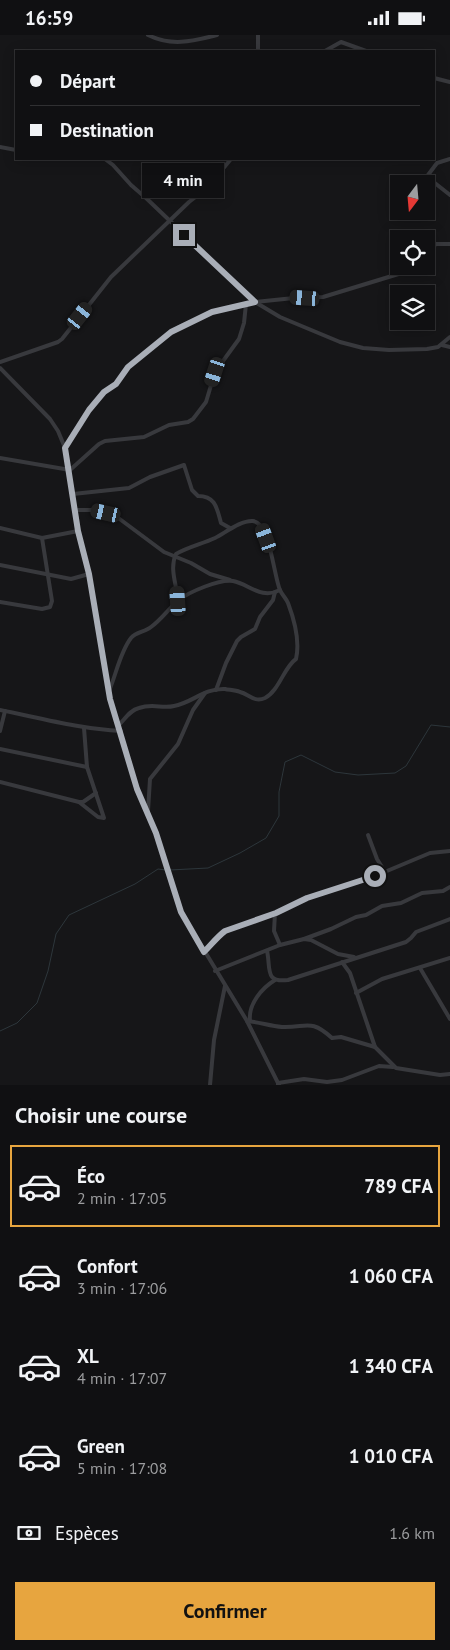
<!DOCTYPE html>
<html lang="fr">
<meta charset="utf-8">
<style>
body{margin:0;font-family:"PT Sans",sans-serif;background:#19191b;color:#f1f3f6;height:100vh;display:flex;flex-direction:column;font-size:19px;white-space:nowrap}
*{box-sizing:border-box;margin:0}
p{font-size:16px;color:#9c9d9f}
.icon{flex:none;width:28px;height:28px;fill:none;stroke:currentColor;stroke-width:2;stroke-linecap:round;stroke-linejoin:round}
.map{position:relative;height:1050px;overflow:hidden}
.details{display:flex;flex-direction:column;background:#101012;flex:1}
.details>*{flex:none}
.guide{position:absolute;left:15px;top:15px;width:420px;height:110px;border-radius:0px;box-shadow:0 2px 12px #0003,0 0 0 1px #303032;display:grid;align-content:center;height:110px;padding:0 15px;background:#101012}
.needle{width:32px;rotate:196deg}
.tools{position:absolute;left:390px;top:140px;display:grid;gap:10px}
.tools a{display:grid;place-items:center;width:45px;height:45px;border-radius:0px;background:#101012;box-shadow:0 2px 12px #0003,0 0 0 1px #303032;font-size:25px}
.end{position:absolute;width:22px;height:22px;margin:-11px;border:6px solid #a9aeb7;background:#111;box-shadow:0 0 0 2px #111}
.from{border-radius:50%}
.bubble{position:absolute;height:35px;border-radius:0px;background:#101012;box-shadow:0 2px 12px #0003,0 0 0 1px #303032;font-size:16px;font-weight:600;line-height:35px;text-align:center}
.car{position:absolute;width:15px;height:30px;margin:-15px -8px;border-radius:6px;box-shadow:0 0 4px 1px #0007;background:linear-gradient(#222 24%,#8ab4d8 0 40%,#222 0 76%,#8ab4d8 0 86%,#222 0)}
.guide b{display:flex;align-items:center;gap:18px;height:48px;font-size:19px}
.guide b+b{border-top:1px solid #303032}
.guide i{width:12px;height:12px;background:#f1f3f6}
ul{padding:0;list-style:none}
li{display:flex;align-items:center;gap:15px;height:82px;margin:0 10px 8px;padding:0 5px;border:2px solid transparent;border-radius:0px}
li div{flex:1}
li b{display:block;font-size:19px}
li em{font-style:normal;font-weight:600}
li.selected{border-color:#e7a53f}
li>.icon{width:45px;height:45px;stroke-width:1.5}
h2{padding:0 15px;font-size:22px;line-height:60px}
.pay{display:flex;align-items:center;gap:12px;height:55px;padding:0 15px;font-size:19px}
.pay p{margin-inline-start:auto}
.cta{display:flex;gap:10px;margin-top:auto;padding:10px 15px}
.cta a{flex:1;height:58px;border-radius:0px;background:#e7a53f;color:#111;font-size:20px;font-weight:600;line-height:58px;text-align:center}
.status{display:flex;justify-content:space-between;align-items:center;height:35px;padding:0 25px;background:#101012;direction:ltr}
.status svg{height:14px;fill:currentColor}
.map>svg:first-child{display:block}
</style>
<div class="status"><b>16:59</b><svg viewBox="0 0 49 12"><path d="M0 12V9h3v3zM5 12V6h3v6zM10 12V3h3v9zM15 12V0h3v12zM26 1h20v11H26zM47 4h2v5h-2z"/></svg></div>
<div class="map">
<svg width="450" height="1050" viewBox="0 0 450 1050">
<rect width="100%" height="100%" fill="#161618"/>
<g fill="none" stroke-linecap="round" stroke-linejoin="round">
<g stroke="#2d363b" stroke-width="1">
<polyline points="170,835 208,833 240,818 266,803 279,781 279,757 285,727 301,720 335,737 358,740 395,738 406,731 431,690 450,692"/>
<polyline points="0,996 17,988 37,968 48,936 56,899 69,880 135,849 158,834 166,835"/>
</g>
<g stroke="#38393d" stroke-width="4">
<path d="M148,0c24,12 45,6 69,0"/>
<polyline points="258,0 258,16"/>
<polyline points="325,16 341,7 366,16"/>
<polyline points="434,43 450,47"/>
<polyline points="0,112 16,115"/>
<polyline points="105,124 113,130 131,150 146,163 255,267 280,282 340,307 363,313 389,315 427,314 438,312 450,302"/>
<polyline points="450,124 437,128 428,140 431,145 450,160"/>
<polyline points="426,218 436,209 450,209"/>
<polyline points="442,310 450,312"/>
<polyline points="0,327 58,307 62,304 111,242 189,167 207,153 231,124"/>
<polyline points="0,333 50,384 58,396 65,413 78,496 89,539 110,664 137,754 156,799 181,877 247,986 279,1050"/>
<polyline points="65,413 89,375 104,357 116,349 128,332 179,292 212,277 255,267 294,263 323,262 405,237 414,231"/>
<polyline points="0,423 70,435 99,409 105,406 144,402 169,390 188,387 193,384 206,367 215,337 239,304 244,288 246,269"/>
<path d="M73,459l56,-6 21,-11 34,-12 8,25 6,6c18,0 19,13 23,27l9,5"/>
<polyline points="74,475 96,475 117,482 164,517 191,528 210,539 230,545"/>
<polyline points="0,493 42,503 78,496"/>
<polyline points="0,530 71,544 89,539"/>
<polyline points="0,567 42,574 50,572 52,566 42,503"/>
<polyline points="216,655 226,628 237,606 241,602 255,594 260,582 273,565 275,557"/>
<path d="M109,656c7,-16 11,-39 22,-53 5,-6 14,-6 20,-11 11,-8 18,-19 28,-27 10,-8 40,-21 54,-19 16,3 28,19 47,9"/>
<path d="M0,675c40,8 80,19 121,21"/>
<path d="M119,690c6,-6 11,-15 20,-17 14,-5 23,1 35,-2 18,-3 30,-18 51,-17 4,1 10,1 15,3 9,2 14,11 25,6 14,-7 19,-31 31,-39 4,-17 -2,-40 -8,-56 -2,-5 -6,-8 -8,-13 -6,-13 -10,-67 -27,-69 -12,-1 -28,12 -38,17 -13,6 -27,9 -39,16 -7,15 1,31 2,47"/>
<polyline points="0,696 5,676"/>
<polyline points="0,714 87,732"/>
<polyline points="0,747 79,767 83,767 96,758"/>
<polyline points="79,767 98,782 104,783 87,732 84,693"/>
<polyline points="148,776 150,744 178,709 193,675 205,658"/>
<polyline points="368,800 377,824 385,837"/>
<polyline points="304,904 331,894 356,882 366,880 382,871 401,868 422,858 443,856 450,852"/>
<polyline points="280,910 304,904 311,905 338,919 354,922"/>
<path d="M267,916c4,17 -3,32 21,29l118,-38 5,-4 5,-6 34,-13"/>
<polyline points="204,917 225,896 275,878 307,863 375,841 430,818 450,816"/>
<polyline points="342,927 350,938 375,1012"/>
<polyline points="420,933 450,984"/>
<polyline points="215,936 280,910 274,896 275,878"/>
<polyline points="356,958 382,944 450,923"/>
<path d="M247,986c12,1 23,5 35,6 25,1 28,-9 50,11l9,-1 34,10 21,21 44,7 10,-1"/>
<path d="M250,986c-2,-17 12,-33 25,-41"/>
<polyline points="210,1050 214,1005 225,951"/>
<polyline points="278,1050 278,1048 304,1044 327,1047 342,1045 379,1031 393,1032"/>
</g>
</g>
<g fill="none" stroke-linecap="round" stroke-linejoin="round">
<path stroke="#a9aeb7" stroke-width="6" d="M184,200l71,67 -43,10 -41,20 -43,35 -12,17 -12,8 -15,18 -24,38 13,83 11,43 21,125 27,90 19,44 25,79 23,40c7,-7 13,-15 21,-21l51,-18 31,-15 68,-22"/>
</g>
</svg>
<div class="tools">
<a><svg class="needle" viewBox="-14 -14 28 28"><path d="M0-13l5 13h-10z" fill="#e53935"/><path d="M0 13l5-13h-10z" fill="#9c9d9f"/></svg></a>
<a><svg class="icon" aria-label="locate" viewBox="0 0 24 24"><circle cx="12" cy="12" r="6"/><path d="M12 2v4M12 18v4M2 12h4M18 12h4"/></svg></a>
<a><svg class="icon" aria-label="layers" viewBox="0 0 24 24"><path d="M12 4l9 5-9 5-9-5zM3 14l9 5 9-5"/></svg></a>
</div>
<i class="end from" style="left:375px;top:841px"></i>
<i class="end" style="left:184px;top:200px"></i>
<div class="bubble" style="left:142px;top:128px;width:82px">4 min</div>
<i class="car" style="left:305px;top:263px;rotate:274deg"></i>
<i class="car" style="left:80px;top:281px;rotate:38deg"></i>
<i class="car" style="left:215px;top:337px;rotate:198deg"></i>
<i class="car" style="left:106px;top:478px;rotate:283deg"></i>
<i class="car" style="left:266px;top:503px;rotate:340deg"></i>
<i class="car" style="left:178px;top:566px;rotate:356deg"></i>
<div class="guide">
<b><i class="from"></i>Départ</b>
<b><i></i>Destination</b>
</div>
</div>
<section class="details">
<h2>Choisir une course</h2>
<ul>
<li class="selected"><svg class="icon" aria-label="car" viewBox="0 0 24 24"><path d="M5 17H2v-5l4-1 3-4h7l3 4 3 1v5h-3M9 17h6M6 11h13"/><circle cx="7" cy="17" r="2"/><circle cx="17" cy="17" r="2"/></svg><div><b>Éco</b><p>2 min · 17:05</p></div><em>789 CFA</em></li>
<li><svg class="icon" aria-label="car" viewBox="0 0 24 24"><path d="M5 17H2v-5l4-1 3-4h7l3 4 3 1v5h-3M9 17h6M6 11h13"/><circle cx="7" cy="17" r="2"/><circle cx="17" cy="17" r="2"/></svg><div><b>Confort</b><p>3 min · 17:06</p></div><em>1 060 CFA</em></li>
<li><svg class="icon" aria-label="car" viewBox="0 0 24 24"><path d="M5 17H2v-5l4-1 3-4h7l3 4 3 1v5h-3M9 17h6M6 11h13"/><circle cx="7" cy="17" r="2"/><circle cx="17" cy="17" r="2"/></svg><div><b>XL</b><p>4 min · 17:07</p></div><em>1 340 CFA</em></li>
<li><svg class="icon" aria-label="car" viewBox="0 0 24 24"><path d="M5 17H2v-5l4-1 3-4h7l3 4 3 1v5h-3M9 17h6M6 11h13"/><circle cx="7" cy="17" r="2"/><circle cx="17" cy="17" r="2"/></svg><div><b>Green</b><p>5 min · 17:08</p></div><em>1 010 CFA</em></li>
</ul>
<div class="pay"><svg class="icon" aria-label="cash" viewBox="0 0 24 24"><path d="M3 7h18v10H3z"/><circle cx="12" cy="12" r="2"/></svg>Espèces<p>1.6 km</p></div>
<div class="cta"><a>Confirmer</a></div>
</section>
